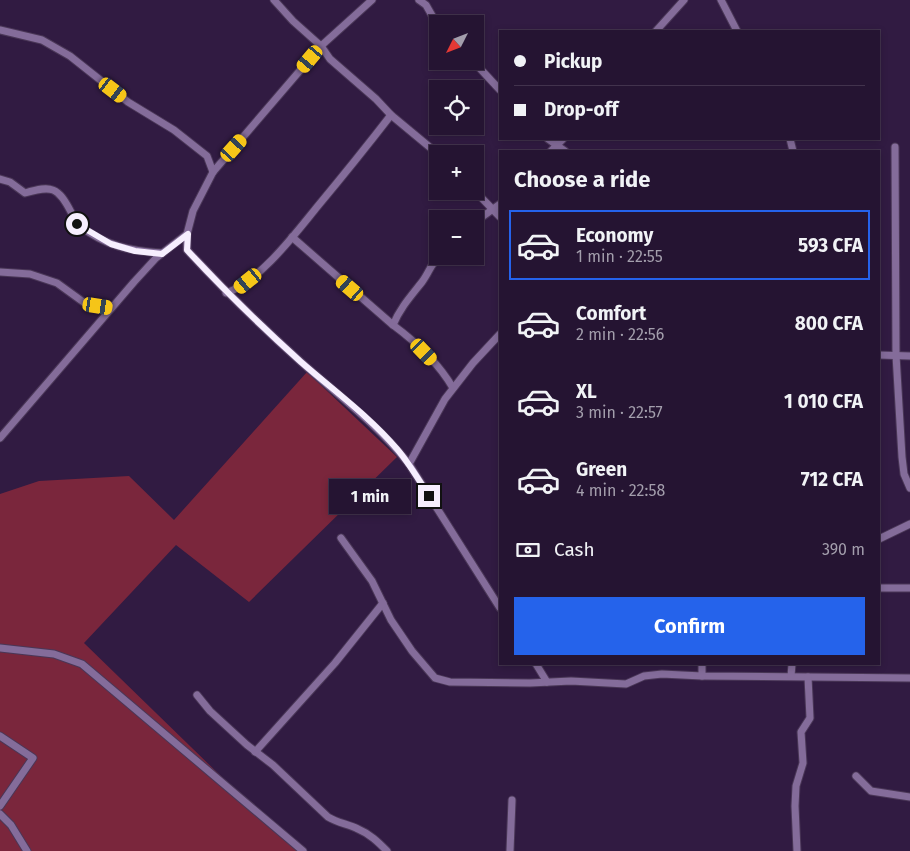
<!DOCTYPE html>
<meta charset="utf-8">
<style>
body{margin:0;font-family:"Fira Sans",sans-serif;background:#2d1d3a;color:#f1f3f6;height:100vh;display:flex;flex-direction:column;font-size:19px;white-space:nowrap}
*{box-sizing:border-box;margin:0}
p{font-size:16px;color:#a39eac}
.icon{flex:none;width:28px;height:28px;fill:none;stroke:currentColor;stroke-width:2;stroke-linecap:round;stroke-linejoin:round}
.map{position:relative;flex:1;overflow:hidden}
.sheet{position:absolute;left:499px;top:150px;width:381px;height:515px;display:flex;flex-direction:column;background:#251432;border-radius:0px;box-shadow:0 2px 8px #0003,0 0 0 1px #42334d}
.sheet>*{flex:none}
.guide{position:absolute;left:499px;top:30px;width:381px;height:110px;border-radius:0px;box-shadow:0 2px 8px #0003,0 0 0 1px #42334d;display:grid;align-content:center;height:110px;padding:0 15px;background:#251432}
.needle{width:32px;rotate:228deg}
.fabs{position:absolute;left:429px;top:15px;display:grid;gap:10px}
.fabs a{display:grid;place-items:center;width:55px;height:55px;border-radius:0px;background:#251432;box-shadow:0 2px 8px #0003,0 0 0 1px #42334d;font-size:25px}
.end{position:absolute;width:22px;height:22px;margin:-11px;border:6px solid #f6eefe;background:#111;box-shadow:0 0 0 2px #111}
.from{border-radius:50%}
.bubble{position:absolute;height:35px;border-radius:0px;background:#251432;box-shadow:0 2px 8px #0003,0 0 0 1px #42334d;font-size:16px;font-weight:700;line-height:35px;text-align:center}
.car{position:absolute;width:15px;height:30px;margin:-15px -8px;border-radius:6px;box-shadow:0 0 4px 1px #0007;background:linear-gradient(#f5c518 24%,#345 0 40%,#f5c518 0 76%,#345 0 86%,#f5c518 0)}
.guide b{display:flex;align-items:center;gap:18px;height:48px;font-size:19px}
.guide b+b{border-top:1px solid #42334d}
.guide i{width:12px;height:12px;background:#f1f3f6}
ul{padding:0;list-style:none}
li{display:flex;align-items:center;gap:15px;height:70px;margin:0 10px 8px;padding:0 5px;border:2px solid transparent;border-radius:0px}
li div{flex:1}
li b{display:block;font-size:19px}
li em{font-style:normal;font-weight:700}
li.active{border-color:#2563eb}
li>.icon{width:45px;height:45px;stroke-width:1.5}
h2{padding:0 15px;font-size:22px;line-height:60px}
.pay{display:flex;align-items:center;gap:12px;height:55px;padding:0 15px;font-size:19px}
.pay p{margin-inline-start:auto}
.cta{display:flex;gap:10px;margin-top:auto;padding:10px 15px}
.cta a{flex:1;height:58px;border-radius:0px;background:#2563eb;color:#fff;font-size:20px;font-weight:700;line-height:58px;text-align:center}
.map>svg:first-child{display:block}
</style>
<div class="map">
<svg width="910" height="851" viewBox="0 0 910 851">
<rect width="100%" height="100%" fill="#311b42"/>
<polygon fill="#7a263c" points="307,372 397,457 249,602 176,545 84,643 298,851 0,851 0,494 39,481 129,476 174,520"/>
<g fill="none" stroke-linecap="round" stroke-linejoin="round">
<g stroke="#4a3757" stroke-width="9">
<g id="street">
<polyline points="274,0 293,21 321,46 330,59 376,99 391,115 438,154"/>
<path d="M372,0l-51,46 -108,126 -20,39 -6,23v16c36,39 74,76 114,112 37,33 77,63 108,102l91,144"/>
<polyline points="419,0 426,5 438,26"/>
<polyline points="721,0 737,31"/>
<polyline points="0,30 42,40 70,56 128,102 174,130 207,156 213,172"/>
<polyline points="656,31 684,0"/>
<polyline points="473,61 500,90"/>
<polyline points="548,139 565,151"/>
<polyline points="790,139 793,151"/>
<polyline points="895,147 896,355 902,457 904,474 910,488"/>
<polyline points="551,151 563,139"/>
<path d="M0,179l10,3 15,11c27,-8 33,-6 46,19 2,5 4,10 8,13 26,21 51,26 83,28"/>
<polyline points="475,191 500,217"/>
<polyline points="475,222 500,204"/>
<polyline points="292,237 393,325"/>
<path d="M440,256c-9,7 -11,17 -18,26 -11,14 -22,26 -29,43 23,17 46,39 60,63"/>
<polyline points="0,272 30,274 57,283 86,304 111,308"/>
<path d="M226,293c33,-11 69,-59 91,-86 25,-30 50,-61 74,-92"/>
<polyline points="879,355 910,356"/>
<polyline points="0,438 134,282 156,258 187,234"/>
<polyline points="409,464 445,399 473,363 500,334"/>
<polyline points="341,538 372,581 391,620 412,651 435,678 450,682 530,683 571,681 626,684 644,676 662,674 702,676 910,678"/>
<polyline points="879,539 910,524"/>
<polyline points="879,588 910,588"/>
<polyline points="0,648 54,654 82,664 303,851"/>
<polyline points="536,664 547,682"/>
<polyline points="702,664 702,676"/>
<polyline points="791,676 792,664"/>
<path d="M197,695l13,16 37,34 26,20 55,52c10,6 20,7 30,12 12,5 20,13 29,22"/>
<polyline points="0,736 33,758 0,806"/>
<polyline points="255,752 335,663 383,603"/>
<polyline points="856,776 871,791 910,797"/>
<polyline points="0,814 11,825 27,851"/>
<polyline points="510,851 512,800"/>
<polyline points="797,851 795,806 796,786 803,763 801,732 810,718 808,677"/>
</g>
</g>
<use href="#street" stroke="#846c9a" stroke-width="7"/>
</g>
<g fill="none" stroke-linecap="round" stroke-linejoin="round">
<path stroke="#f6eefe" stroke-width="6" d="M77,224l34,20 24,7 27,3 26,-20 -1,16c36,39 74,76 114,112 32,28 68,54 96,87 12,14 22,31 32,47"/>
</g>
</svg>
<div class="fabs">
<a><svg class="needle" viewBox="-14 -14 28 28"><path d="M0-13l5 13h-10z" fill="#e53935"/><path d="M0 13l5-13h-10z" fill="#a39eac"/></svg></a>
<a><svg class="icon" aria-label="locate" viewBox="0 0 24 24"><circle cx="12" cy="12" r="6"/><path d="M12 2v4M12 18v4M2 12h4M18 12h4"/></svg></a>
<a>+</a>
<a>−</a>
</div>
<i class="end from" style="left:77px;top:224px"></i>
<i class="end" style="left:429px;top:496px"></i>
<div class="bubble" style="left:329px;top:479px;width:82px">1 min</div>
<i class="car" style="left:310px;top:59px;rotate:220deg"></i>
<i class="car" style="left:113px;top:90px;rotate:127deg"></i>
<i class="car" style="left:234px;top:148px;rotate:42deg"></i>
<i class="car" style="left:248px;top:281px;rotate:231deg"></i>
<i class="car" style="left:350px;top:288px;rotate:311deg"></i>
<i class="car" style="left:98px;top:306px;rotate:99deg"></i>
<i class="car" style="left:424px;top:352px;rotate:136deg"></i>
<div class="guide">
<b><i class="from"></i>Pickup</b>
<b><i></i>Drop-off</b>
</div>
<section class="sheet">
<h2>Choose a ride</h2>
<ul>
<li class="active"><svg class="icon" aria-label="car" viewBox="0 0 24 24"><path d="M5 17H2v-5l4-1 3-4h7l3 4 3 1v5h-3M9 17h6M6 11h13"/><circle cx="7" cy="17" r="2"/><circle cx="17" cy="17" r="2"/></svg><div><b>Economy</b><p>1 min · 22:55</p></div><em>593 CFA</em></li>
<li><svg class="icon" aria-label="car" viewBox="0 0 24 24"><path d="M5 17H2v-5l4-1 3-4h7l3 4 3 1v5h-3M9 17h6M6 11h13"/><circle cx="7" cy="17" r="2"/><circle cx="17" cy="17" r="2"/></svg><div><b>Comfort</b><p>2 min · 22:56</p></div><em>800 CFA</em></li>
<li><svg class="icon" aria-label="car" viewBox="0 0 24 24"><path d="M5 17H2v-5l4-1 3-4h7l3 4 3 1v5h-3M9 17h6M6 11h13"/><circle cx="7" cy="17" r="2"/><circle cx="17" cy="17" r="2"/></svg><div><b>XL</b><p>3 min · 22:57</p></div><em>1 010 CFA</em></li>
<li><svg class="icon" aria-label="car" viewBox="0 0 24 24"><path d="M5 17H2v-5l4-1 3-4h7l3 4 3 1v5h-3M9 17h6M6 11h13"/><circle cx="7" cy="17" r="2"/><circle cx="17" cy="17" r="2"/></svg><div><b>Green</b><p>4 min · 22:58</p></div><em>712 CFA</em></li>
</ul>
<div class="pay"><svg class="icon" aria-label="cash" viewBox="0 0 24 24"><path d="M3 7h18v10H3z"/><circle cx="12" cy="12" r="2"/></svg>Cash<p>390 m</p></div>
<div class="cta"><a>Confirm</a></div>
</section>
</div>
